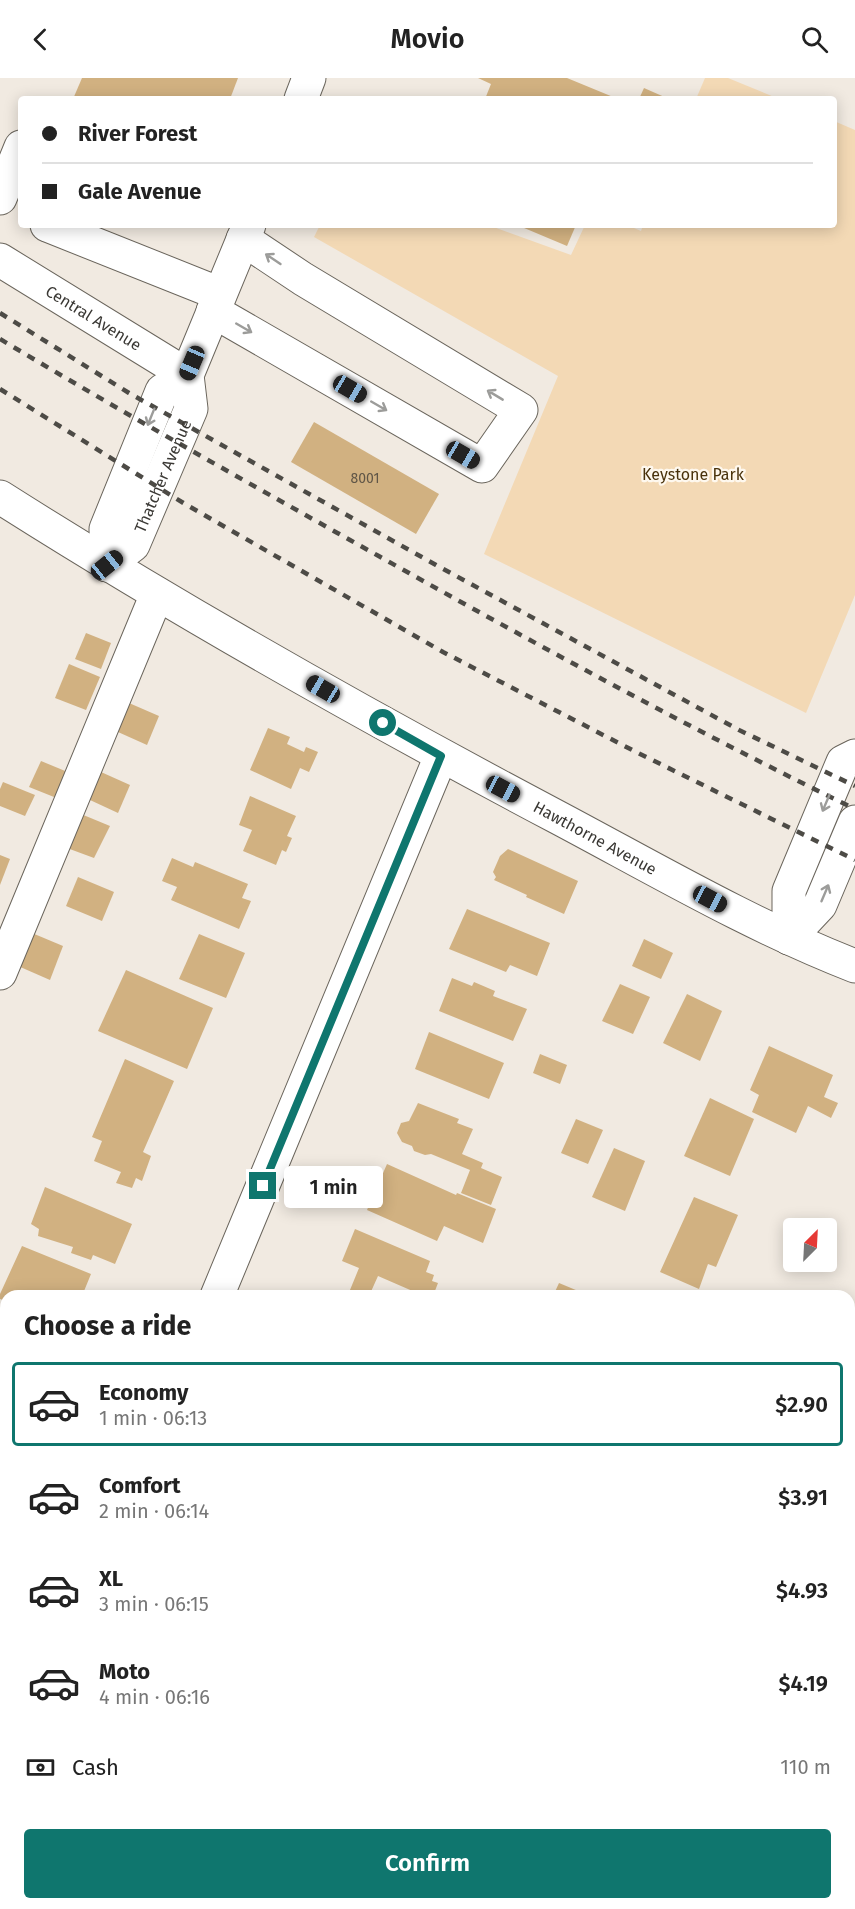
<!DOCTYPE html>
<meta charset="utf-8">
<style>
body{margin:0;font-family:"Fira Sans",sans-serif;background:#f2f2f2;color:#222;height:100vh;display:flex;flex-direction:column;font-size:22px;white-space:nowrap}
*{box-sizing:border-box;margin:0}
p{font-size:20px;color:#767676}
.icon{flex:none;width:33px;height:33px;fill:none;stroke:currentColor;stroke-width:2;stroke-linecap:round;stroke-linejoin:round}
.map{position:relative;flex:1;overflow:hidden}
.sheet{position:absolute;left:0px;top:1212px;width:855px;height:620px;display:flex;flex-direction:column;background:#fff;border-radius:18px 18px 0 0;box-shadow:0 3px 15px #0003}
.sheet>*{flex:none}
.top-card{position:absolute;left:18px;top:18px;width:819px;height:132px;border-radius:6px;box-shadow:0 3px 15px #0003;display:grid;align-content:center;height:132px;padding:0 24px;background:#fff}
.needle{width:39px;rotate:24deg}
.tools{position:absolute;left:783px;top:1140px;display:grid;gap:12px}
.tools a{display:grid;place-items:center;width:54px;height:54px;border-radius:6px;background:#fff;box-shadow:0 3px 15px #0003;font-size:30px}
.end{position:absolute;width:27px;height:27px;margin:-14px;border:8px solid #0f766e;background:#fff;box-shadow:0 0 0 3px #fff}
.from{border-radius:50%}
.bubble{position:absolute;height:42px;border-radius:6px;background:#fff;box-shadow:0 3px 15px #0003;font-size:20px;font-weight:600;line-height:42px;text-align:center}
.car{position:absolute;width:18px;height:36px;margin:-18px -9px;border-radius:8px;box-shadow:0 0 4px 2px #0007;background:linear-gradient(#222 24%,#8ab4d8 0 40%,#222 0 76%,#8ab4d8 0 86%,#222 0)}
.top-card b{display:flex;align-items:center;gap:21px;height:57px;font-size:22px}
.top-card b+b{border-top:2px solid #e0e0e0}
.top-card i{width:15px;height:15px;background:#222}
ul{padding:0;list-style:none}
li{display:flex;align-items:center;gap:18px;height:84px;margin:0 12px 9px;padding:0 12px;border:3px solid transparent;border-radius:6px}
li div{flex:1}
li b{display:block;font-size:22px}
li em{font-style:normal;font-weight:600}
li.selected{border-color:#0f766e}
li>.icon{width:54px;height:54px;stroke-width:1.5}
h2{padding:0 24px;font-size:27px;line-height:72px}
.pay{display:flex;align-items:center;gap:15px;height:66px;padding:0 24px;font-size:22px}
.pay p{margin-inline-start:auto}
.cta{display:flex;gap:12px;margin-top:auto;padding:12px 24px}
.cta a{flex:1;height:69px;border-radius:6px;background:#0f766e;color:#fff;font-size:24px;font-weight:600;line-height:69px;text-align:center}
header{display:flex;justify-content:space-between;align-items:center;height:78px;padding:0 24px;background:#fff;font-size:27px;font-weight:600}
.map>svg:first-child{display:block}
</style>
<header><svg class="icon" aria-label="back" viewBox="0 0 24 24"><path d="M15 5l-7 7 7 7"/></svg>Movio<svg class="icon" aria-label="search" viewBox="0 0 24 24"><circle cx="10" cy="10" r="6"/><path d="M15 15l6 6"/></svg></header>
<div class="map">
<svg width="855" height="1831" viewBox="0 0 855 1831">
<rect width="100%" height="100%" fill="#f1eae1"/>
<g fill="#f3d9b5">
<polygon points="705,0 728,0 779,21 696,21"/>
<polygon points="834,43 855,52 855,517 806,635 484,476 558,298 314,159 320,147 488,147 571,177 585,147 627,147 641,153 643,147 834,147"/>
</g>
<g fill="#d1b181">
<polygon points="82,0 238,0 230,21 73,21"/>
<polygon points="478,0 567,0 618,21 485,21 491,6"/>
<polygon points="644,10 669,21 639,21"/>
<polygon points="517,147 576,147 567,168"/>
<polygon points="314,344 439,416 416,456 291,384"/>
<polygon points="86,555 111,565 101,591 75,581"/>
<polygon points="69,586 100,599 86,632 55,620"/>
<polygon points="129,625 159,638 147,667 118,654"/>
<polygon points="268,650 290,659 287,666 304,674 306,669 318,674 309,694 300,690 291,711 250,692"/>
<polygon points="41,683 70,695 59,721 29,709"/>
<polygon points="101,694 130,707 118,735 90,722"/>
<polygon points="3,704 35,717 25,738 0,728 0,711"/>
<polygon points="250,718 296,738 287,758 292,760 286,774 282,772 276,787 243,773 252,752 239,747"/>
<polygon points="81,736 110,748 94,780 67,770"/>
<polygon points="508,771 578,803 564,836 526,819 527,817 494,802 496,799 493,794 500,778"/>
<polygon points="0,777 10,781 0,807"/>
<polygon points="172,780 193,789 195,784 248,806 242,820 251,823 239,851 171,822 177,809 162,803"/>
<polygon points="78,799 114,814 102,843 66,828"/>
<polygon points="467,831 550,865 537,898 510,887 506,894 449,871"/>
<polygon points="32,855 63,868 50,902 18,888"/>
<polygon points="199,856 245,875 226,920 179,901"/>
<polygon points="644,861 673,875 661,901 632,888"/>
<polygon points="126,892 213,930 187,991 98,953"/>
<polygon points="452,900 472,908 474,904 495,913 493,918 527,931 513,963 439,933"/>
<polygon points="620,906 650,919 633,956 602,943"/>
<polygon points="687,916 722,933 700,983 663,965"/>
<polygon points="429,954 504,985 489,1021 415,991"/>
<polygon points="769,968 833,997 824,1019 838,1025 831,1040 808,1028 796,1055 752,1034 759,1017 750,1012"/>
<polygon points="540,976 567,987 560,1006 533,995"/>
<polygon points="125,981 174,1003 143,1074 151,1078 142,1103 136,1100 132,1110 116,1105 121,1094 94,1083 102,1063 92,1059"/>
<polygon points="710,1020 754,1041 730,1098 684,1078"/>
<polygon points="418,1025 459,1041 457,1045 473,1051 462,1076 483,1085 481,1090 502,1099 491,1127 461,1115 470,1092 431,1076 425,1077 414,1073 412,1068 402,1064 397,1055 401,1045 409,1043"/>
<polygon points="576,1041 603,1052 588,1086 561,1075"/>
<polygon points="614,1070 645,1083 625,1133 592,1119"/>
<polygon points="387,1086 456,1117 457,1115 496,1131 483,1165 444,1148 437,1163 367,1132"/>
<polygon points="45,1109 132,1146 115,1186 93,1177 91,1182 71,1175 73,1169 38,1158 39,1151 31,1146"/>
<polygon points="694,1119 738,1137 716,1189 708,1186 699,1211 660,1194"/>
<polygon points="355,1151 430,1183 426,1194 434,1197 432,1203 438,1205 433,1218 424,1218 378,1198 369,1218 363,1218 350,1212 359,1190 342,1183"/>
<polygon points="22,1168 91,1196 82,1218 6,1218 6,1223 0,1221 0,1216"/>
<polygon points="559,1205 583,1215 582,1218 553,1218"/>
<polygon points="6,1243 6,1285 0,1283 0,1258"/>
<polygon points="0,1311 6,1313 6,1359 0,1356"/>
<polygon points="0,1377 6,1380 6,1423 0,1421"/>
<polygon points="0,1450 6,1452 1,1467 6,1469 6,1479 0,1494"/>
<polygon points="855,1534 855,1561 849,1558 849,1549"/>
<polygon points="855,1591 855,1655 849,1652 849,1595 851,1596"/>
<polygon points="849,1665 855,1668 855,1723 849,1721"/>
<polygon points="849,1769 855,1772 855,1801 849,1815"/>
<polygon points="104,1826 157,1826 154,1831 102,1831"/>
</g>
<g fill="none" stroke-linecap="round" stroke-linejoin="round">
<g stroke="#6a655c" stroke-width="35">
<g id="minor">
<polyline points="301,21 309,0"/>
<polyline points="0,120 21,69"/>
<polyline points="47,147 220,216"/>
<path id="s1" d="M0,182l187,115"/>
<polyline points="213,233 482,388 521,332 303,201 243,161"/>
<path id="s2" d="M0,419c181,115 368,220 557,320 98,52 195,109 298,149"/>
<path id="s3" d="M107,487l26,-20 58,-136 -4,-34 62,-150"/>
<polyline points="107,487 106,451 162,313 187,297"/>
<polyline points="789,860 789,813 843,684 855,678"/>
<polyline points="789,860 820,827 855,744"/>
<polyline points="0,895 157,516"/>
<polyline points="217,1218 441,678"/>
<polyline points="849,1284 855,1270"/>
<polyline points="0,1578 6,1580"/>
<polyline points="0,1743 6,1729"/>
<polyline points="598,1826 611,1831"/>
</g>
</g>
<use href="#minor" stroke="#fff" stroke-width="33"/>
<g stroke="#4d4b46" stroke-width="4.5" stroke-dasharray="8 8" stroke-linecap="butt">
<polyline points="0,235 129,315 436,487 739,652 855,708"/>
<path d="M0,261c132,79 266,154 400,229 150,84 301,166 455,241"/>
<polyline points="0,311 185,426 443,574 636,674 855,782"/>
</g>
</g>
<defs><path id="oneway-shaft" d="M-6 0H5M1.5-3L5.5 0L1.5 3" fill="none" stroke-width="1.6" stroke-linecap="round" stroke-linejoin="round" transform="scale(1.5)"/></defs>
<g stroke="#9c9c9a">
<use href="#oneway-shaft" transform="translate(273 181) rotate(-146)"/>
<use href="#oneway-shaft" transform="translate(244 250) rotate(30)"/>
<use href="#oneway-shaft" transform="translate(495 317) rotate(-149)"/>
<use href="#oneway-shaft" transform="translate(379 328) rotate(30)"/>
<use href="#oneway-shaft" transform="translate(151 339) rotate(112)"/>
<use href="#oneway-shaft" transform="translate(826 725) rotate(113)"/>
<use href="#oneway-shaft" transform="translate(825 815) rotate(-67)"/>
</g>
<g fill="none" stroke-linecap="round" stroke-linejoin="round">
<polyline stroke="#0f766e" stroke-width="8" points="263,1108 441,678 383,645"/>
</g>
<g text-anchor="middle" stroke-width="4.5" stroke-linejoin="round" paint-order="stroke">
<g font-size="14" fill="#605647">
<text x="365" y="405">8001</text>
</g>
<g font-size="16" fill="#3a3834" stroke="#fef8ee">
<text dy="6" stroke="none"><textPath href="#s1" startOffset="110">Central Avenue</textPath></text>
<text dy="6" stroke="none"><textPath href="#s3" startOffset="108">Thatcher Avenue</textPath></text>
<text dy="6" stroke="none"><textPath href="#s2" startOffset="686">Hawthorne Avenue</textPath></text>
</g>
<g font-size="16" fill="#49320b" stroke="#fef8ee">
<text x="693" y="402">Keystone Park</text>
</g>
</g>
</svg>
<div class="tools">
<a><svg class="needle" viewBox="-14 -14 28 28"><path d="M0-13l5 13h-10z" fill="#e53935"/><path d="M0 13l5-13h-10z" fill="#767676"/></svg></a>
</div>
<i class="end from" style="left:383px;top:645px"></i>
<i class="end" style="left:263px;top:1108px"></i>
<div class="bubble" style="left:284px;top:1088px;width:99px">1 min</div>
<i class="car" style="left:192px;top:285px;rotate:203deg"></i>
<i class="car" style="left:350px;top:311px;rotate:120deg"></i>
<i class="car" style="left:463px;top:377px;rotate:120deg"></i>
<i class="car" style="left:107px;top:487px;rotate:51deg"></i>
<i class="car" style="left:323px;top:611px;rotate:300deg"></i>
<i class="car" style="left:503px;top:711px;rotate:118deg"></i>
<i class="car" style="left:710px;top:821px;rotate:118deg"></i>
<div class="top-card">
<b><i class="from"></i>River Forest</b>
<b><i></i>Gale Avenue</b>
</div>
<section class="sheet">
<h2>Choose a ride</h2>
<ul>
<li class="selected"><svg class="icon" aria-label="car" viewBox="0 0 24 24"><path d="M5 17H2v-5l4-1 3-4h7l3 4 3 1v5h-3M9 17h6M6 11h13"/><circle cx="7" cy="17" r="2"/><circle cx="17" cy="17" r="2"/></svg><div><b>Economy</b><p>1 min · 06:13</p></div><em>$2.90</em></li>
<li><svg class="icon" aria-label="car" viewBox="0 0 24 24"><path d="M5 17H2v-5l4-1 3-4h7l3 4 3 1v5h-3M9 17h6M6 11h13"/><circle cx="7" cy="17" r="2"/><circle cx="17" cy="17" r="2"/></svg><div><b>Comfort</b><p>2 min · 06:14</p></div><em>$3.91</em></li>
<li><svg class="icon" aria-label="car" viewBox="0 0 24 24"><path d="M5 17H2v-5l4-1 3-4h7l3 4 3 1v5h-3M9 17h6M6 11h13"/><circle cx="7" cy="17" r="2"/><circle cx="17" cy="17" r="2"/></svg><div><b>XL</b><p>3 min · 06:15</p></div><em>$4.93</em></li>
<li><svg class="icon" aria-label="car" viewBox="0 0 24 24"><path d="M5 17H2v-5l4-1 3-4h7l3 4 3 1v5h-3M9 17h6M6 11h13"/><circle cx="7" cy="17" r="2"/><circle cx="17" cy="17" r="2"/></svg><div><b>Moto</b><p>4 min · 06:16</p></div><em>$4.19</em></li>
</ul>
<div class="pay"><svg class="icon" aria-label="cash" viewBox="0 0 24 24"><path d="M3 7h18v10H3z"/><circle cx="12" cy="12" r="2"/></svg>Cash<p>110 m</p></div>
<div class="cta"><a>Confirm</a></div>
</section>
</div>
